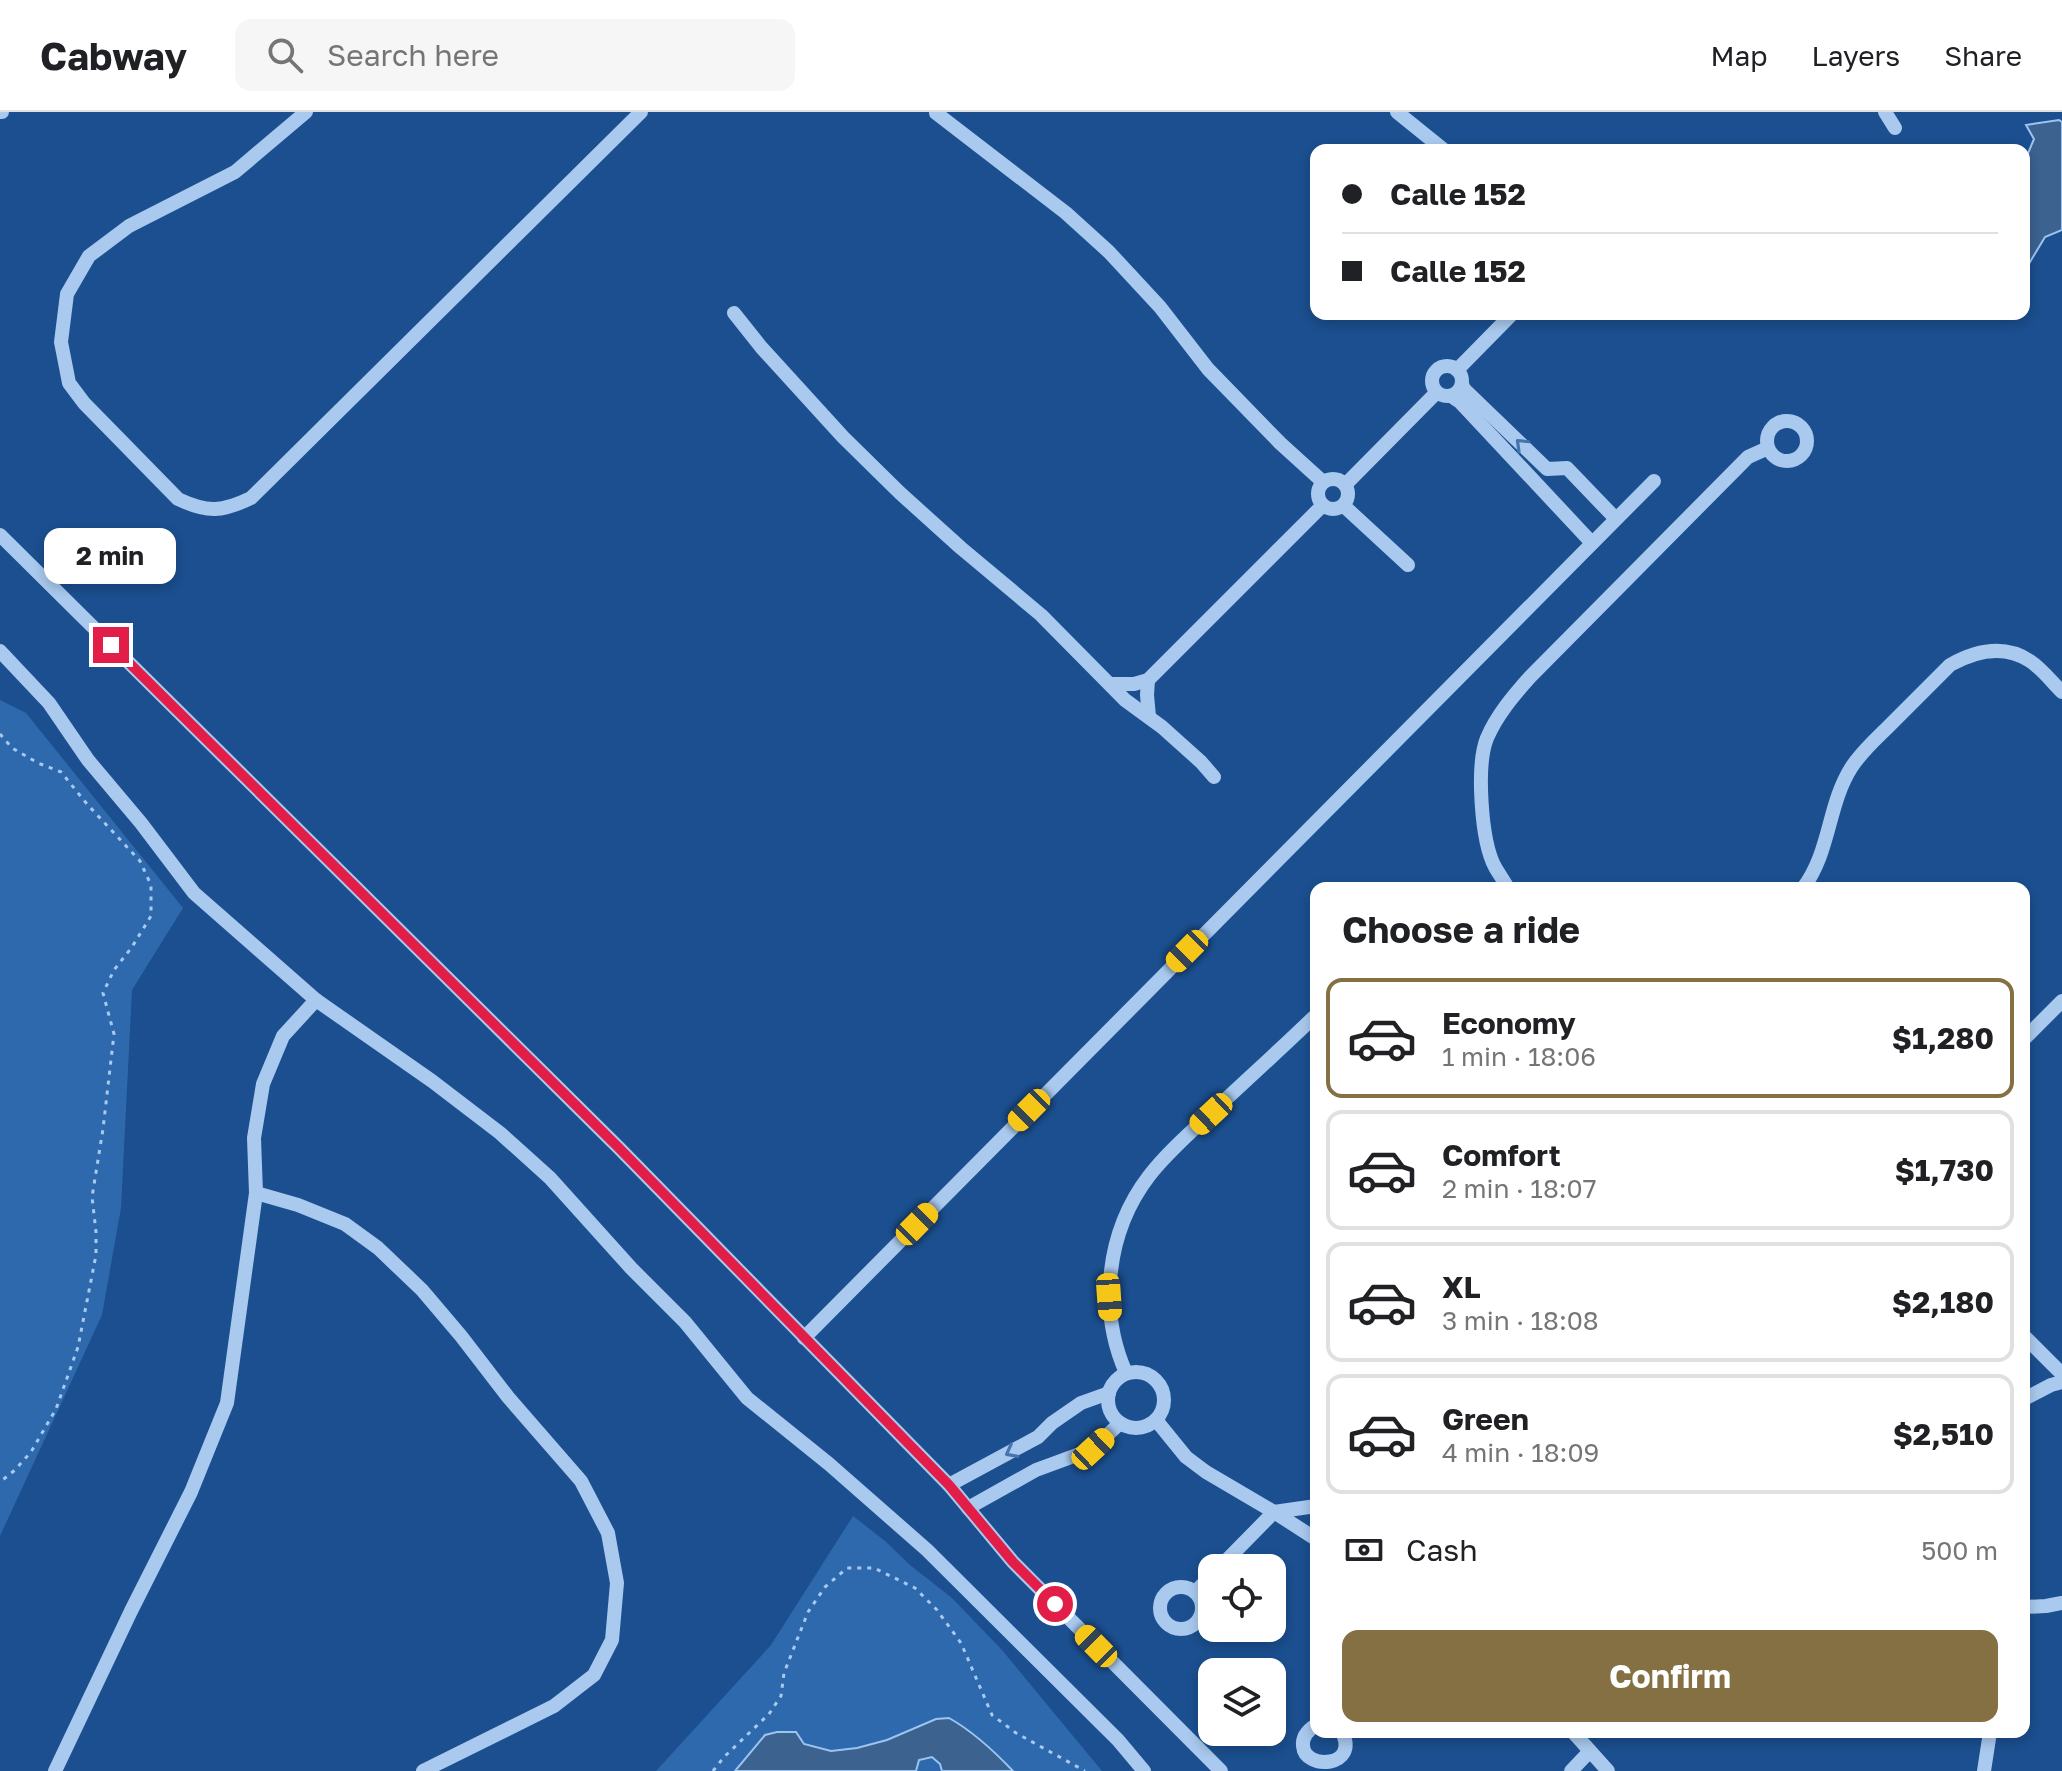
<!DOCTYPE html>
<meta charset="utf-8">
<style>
body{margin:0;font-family:"Golos Text",sans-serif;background:#f6f6f6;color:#202124;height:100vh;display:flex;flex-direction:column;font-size:30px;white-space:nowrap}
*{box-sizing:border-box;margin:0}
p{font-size:26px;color:#757577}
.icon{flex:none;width:44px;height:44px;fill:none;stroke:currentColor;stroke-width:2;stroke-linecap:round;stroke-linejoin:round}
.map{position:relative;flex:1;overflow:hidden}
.sheet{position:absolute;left:1310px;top:770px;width:720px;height:856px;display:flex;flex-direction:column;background:#fff;border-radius:16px;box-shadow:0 4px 12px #0003}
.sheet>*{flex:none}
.guide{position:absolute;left:1310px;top:32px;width:720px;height:176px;border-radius:16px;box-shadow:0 4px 12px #0003;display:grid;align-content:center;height:176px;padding:0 32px;background:#fff}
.fabs{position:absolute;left:1198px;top:1442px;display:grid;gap:16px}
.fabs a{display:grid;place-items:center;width:88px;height:88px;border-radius:16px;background:#fff;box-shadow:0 4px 12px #0003;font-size:40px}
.end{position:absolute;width:36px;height:36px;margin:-18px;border:10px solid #e11d48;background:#fff;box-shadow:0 0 0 4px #fff}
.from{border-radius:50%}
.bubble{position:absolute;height:56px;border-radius:16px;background:#fff;box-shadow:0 4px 12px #0003;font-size:26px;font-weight:700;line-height:56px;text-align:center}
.car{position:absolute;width:24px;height:48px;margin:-24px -12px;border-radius:10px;box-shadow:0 0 6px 2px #0007;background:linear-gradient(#f5c518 24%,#345 0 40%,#f5c518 0 76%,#345 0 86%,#f5c518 0)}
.guide b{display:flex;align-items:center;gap:28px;height:76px;font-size:30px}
.guide b+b{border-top:2px solid #e0e0e0}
.guide i{width:20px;height:20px;background:#202124}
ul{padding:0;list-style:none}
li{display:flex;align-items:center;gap:24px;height:120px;margin:0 16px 12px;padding:0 16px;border:4px solid #e0e0e0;border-radius:16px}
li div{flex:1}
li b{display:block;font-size:30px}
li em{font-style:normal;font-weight:700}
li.selected{border-color:#847042}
li>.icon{width:72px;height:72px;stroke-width:1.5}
h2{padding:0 32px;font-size:36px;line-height:96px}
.pay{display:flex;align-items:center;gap:20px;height:88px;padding:0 32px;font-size:30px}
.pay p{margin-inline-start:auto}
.cta{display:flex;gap:16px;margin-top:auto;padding:16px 32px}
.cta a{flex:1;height:92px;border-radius:16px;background:#847042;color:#fff;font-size:32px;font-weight:700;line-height:92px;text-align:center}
header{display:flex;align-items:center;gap:48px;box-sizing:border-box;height:112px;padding:0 40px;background:#fff;border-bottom:2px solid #e0e0e0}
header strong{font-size:38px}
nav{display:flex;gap:44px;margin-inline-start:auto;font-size:28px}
.search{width:560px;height:72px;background:#f6f6f6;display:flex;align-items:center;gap:20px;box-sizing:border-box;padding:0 28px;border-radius:16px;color:#757577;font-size:30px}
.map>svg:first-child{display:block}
</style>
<header>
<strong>Cabway</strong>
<div class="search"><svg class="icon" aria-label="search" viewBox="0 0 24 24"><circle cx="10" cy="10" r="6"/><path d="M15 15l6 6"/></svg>Search here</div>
<nav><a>Map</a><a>Layers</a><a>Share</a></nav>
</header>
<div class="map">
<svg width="2062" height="1659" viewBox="0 0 2062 1659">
<rect width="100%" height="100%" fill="#1b4f8f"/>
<g fill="#2e69ad">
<polygon points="0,588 26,601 183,796 132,878 121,1096 102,1203 0,1424"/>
<polygon points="853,1404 885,1429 910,1453 952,1486 1002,1538 1102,1659 656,1659 771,1533"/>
</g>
<g fill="#3c6290" stroke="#9cc4f0" stroke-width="2">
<polygon points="2059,8 2062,10 2062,118 2045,125 2024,160 2024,51 2034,27 2026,13"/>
<path d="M949,1606c25,14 45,33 64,53h-71l-2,-7 -8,-7 -13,3 -3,11h-181l30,-36 12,-3h19l8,12 27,7 26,-3 30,-8 49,-21z"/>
</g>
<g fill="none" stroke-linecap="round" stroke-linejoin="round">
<g stroke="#a9c9ee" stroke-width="3" stroke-dasharray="4 6" stroke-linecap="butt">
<polyline points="0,622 12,636 38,651 61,660 87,692 140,749 151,773 151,804 132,835 114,858 103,881 114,922 103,1017 92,1085 96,1120 96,1143 78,1235 56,1297 31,1340 15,1358 0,1370"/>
<polyline points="713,1659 724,1645 769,1602 781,1584 784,1561 808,1500 825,1475 847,1456 874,1456 915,1476 937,1498 961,1531 992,1603 1016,1621 1085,1659"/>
</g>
<g stroke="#a9c9ee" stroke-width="14">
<polyline points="0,0 2,0"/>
<path d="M306,0l-71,60 -106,54 -40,30 -22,38 -6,48 8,41 15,20 94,96c30,14 44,13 73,-1l390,-386"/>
<polyline points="1397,0 1444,38"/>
<polyline points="1885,0 1895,16"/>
<polyline points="936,1 1066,101 1109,140 1160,195 1208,257 1280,331 1323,370"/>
<polyline points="734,201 761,235 843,325 900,381 961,436 1041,503 1125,588 1162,615 1201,650 1214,665"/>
<circle cx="1447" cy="269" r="15"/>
<polyline points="1457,258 1512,202"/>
<polyline points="1462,272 1464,277 1547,357 1567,356 1616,407"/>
<polyline points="1451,284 1460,290 1592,431"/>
<circle cx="1787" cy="329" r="20"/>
<circle cx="1333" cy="382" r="15"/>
<polyline points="1346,372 1436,281"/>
<polyline points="1344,394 1408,453"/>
<polyline points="0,423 619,1036 949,1373 1013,1450 1221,1659"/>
<polyline points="0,539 49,591 88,648 141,711 194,781 316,888 432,969 500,1021 550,1066 631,1156 685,1210 747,1286 829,1352 927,1438 1118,1628 1144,1659"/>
<polyline points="1148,568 1147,583 1149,605"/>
<polyline points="1110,572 1134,572 1148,568 1323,393"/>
<path d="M1508,776c-4,-7 -9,-14 -13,-21 -14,-26 -19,-102 -8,-129 10,-23 26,-42 43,-61l218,-220 20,-9"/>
<path d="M1803,776c27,-35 25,-84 48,-120 10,-16 25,-29 38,-42 20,-20 41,-41 61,-61 25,-14 54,-21 80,-4 11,7 22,21 32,31"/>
<polyline points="2024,927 2062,889"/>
<polyline points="256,1081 298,1093 345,1112 378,1136 422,1178 461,1224 508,1285 581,1369 608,1421 617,1471 612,1528 594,1563 554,1594 423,1659"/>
<polyline points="2024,1224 2062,1262"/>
<polyline points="804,1226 1654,369"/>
<circle cx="1136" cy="1288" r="28"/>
<path d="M1126,1261c-28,-63 -20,-141 23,-197 21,-27 48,-49 73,-73 31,-29 63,-58 94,-88"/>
<polyline points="2024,1287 2051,1273 2062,1270"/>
<polyline points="1156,1308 1186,1345 1206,1360 1274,1400 1316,1427"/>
<polyline points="949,1373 1038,1325 1052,1311 1081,1291 1109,1281"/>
<polyline points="968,1396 1036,1358 1093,1337 1120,1311"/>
<polyline points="1219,1456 1274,1400 1316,1394"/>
<circle cx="1181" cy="1496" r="21"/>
<polyline points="1195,1480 1212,1463"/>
<polyline points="2024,1495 2046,1494 2062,1491"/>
<path d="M1316,1613c-8,5 -14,11 -13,21 2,25 57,21 39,-14"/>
<polyline points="1573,1620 1608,1659"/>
<polyline points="55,1659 131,1499 191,1380 227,1291 256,1081 254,1026 263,972 283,924 316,888"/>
<polyline points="1571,1659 1590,1639"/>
<polyline points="1984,1659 1990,1620"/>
</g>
</g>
<defs><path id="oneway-chevron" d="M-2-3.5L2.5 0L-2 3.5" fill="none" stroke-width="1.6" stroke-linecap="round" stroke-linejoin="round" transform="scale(2)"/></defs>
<g stroke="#4674ac">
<use href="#oneway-chevron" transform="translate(1521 332) rotate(-136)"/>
<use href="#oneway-chevron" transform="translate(1011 1340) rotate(152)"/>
</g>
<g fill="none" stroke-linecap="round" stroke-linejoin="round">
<polyline stroke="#e11d48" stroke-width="10" points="111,533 619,1036 949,1373 1013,1450 1055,1492"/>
</g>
</svg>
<div class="fabs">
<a><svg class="icon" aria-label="locate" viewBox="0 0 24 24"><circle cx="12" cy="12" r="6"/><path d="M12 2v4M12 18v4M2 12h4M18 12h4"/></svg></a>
<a><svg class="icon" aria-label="layers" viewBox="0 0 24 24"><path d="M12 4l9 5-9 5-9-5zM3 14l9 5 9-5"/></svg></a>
</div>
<i class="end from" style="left:1055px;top:1492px"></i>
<i class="end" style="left:111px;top:533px"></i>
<div class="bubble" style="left:44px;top:416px;width:132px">2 min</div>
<i class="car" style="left:1187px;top:839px;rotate:225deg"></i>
<i class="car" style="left:1029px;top:998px;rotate:225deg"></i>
<i class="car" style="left:1211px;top:1002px;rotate:227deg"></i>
<i class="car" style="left:917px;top:1112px;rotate:45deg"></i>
<i class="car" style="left:1109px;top:1185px;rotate:176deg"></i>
<i class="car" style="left:1093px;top:1337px;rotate:47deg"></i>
<i class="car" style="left:1096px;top:1534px;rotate:315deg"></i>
<div class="guide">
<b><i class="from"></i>Calle 152</b>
<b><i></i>Calle 152</b>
</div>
<section class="sheet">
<h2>Choose a ride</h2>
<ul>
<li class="selected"><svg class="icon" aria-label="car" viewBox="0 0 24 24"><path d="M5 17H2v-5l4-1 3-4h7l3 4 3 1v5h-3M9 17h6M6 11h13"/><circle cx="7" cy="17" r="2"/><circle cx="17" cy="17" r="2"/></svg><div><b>Economy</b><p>1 min · 18:06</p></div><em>$1,280</em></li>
<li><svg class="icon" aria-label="car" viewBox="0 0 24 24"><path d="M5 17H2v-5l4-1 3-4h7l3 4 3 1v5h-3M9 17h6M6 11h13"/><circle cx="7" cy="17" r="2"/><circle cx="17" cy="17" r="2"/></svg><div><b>Comfort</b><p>2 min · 18:07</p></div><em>$1,730</em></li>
<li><svg class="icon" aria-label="car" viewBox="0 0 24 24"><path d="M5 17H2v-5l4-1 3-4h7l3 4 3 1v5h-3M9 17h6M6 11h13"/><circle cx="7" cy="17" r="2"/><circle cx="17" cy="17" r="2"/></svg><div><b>XL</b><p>3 min · 18:08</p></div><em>$2,180</em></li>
<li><svg class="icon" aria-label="car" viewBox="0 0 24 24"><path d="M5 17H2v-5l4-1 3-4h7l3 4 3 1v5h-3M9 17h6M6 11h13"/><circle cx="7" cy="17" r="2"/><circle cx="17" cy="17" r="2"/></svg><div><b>Green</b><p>4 min · 18:09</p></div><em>$2,510</em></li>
</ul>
<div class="pay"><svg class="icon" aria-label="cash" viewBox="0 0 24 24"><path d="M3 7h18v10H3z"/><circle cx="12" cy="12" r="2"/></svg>Cash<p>500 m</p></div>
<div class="cta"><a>Confirm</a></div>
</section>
</div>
